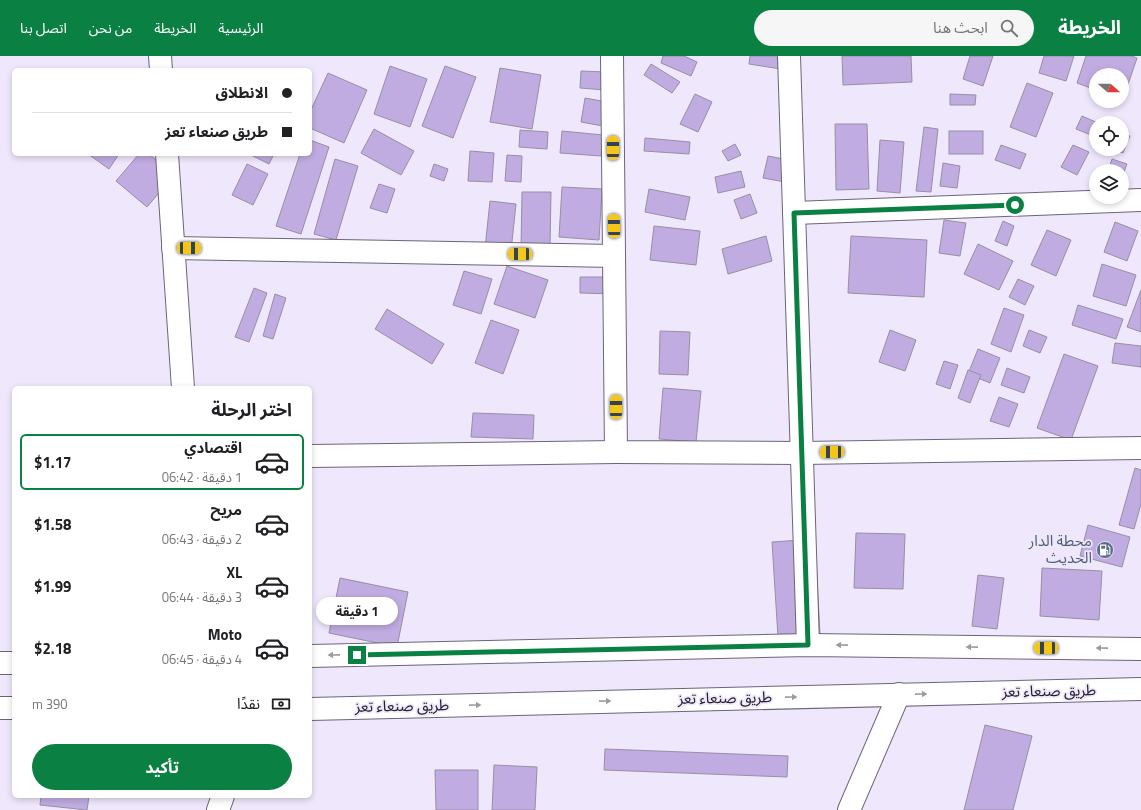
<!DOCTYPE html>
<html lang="ar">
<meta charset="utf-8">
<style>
body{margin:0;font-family:"Titillium Web","Noto Sans Arabic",sans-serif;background:#f6f6f6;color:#202124;direction:rtl;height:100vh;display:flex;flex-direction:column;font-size:15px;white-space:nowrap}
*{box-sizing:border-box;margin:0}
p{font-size:13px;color:#757577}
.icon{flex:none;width:22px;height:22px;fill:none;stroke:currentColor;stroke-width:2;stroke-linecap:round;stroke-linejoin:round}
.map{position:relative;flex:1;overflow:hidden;direction:ltr}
.panel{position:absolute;left:12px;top:330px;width:300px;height:412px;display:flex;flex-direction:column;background:#fff;border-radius:6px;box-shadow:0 2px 6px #0003;direction:rtl}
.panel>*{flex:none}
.top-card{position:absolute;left:12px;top:12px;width:300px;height:88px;border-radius:6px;box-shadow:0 2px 6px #0003;direction:rtl;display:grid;align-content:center;height:88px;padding:0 20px;background:#fff}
.needle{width:26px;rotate:110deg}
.controls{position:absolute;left:1089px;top:12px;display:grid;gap:8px}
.controls a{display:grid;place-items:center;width:40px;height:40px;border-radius:50%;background:#fff;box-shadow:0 2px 6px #0003;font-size:20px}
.end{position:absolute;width:18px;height:18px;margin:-9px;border:5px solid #0b8043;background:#fff;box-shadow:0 0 0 2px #fff}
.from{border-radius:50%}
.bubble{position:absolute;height:28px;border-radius:14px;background:#fff;box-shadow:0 2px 6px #0003;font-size:13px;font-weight:700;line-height:28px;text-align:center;direction:rtl}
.car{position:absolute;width:12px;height:24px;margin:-12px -6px;border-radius:5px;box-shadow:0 0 3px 1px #0007;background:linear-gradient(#f5c518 24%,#345 0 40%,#f5c518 0 76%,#345 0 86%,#f5c518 0)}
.top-card b{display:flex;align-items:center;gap:14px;height:38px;font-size:15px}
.top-card b+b{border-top:1px solid #e0e0e0}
.top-card i{width:10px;height:10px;background:#202124}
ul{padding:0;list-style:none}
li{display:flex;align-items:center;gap:12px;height:56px;margin:0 8px 6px;padding:0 12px;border:2px solid transparent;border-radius:6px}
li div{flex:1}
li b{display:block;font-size:15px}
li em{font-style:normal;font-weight:700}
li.active{border-color:#0b8043}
li>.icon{width:36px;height:36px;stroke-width:1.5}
h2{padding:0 20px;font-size:18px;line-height:48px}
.pay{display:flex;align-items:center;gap:10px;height:44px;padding:0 20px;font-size:15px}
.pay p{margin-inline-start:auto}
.button{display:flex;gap:8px;margin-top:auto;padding:8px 20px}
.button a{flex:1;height:46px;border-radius:24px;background:#0b8043;color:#fff;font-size:16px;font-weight:700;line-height:46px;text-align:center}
header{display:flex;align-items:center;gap:24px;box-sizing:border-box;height:56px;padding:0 20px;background:#0b8043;color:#fff}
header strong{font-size:19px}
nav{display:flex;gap:22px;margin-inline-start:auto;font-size:14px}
.search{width:280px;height:36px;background:#f6f6f6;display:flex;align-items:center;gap:10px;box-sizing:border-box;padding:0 14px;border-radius:22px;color:#757577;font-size:15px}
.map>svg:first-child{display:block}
</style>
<header>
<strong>الخريطة</strong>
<div class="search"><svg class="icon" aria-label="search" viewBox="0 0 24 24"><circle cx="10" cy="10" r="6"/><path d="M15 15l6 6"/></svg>ابحث هنا</div>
<nav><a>الرئيسية</a><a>الخريطة</a><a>من نحن</a><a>اتصل بنا</a></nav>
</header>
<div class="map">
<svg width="1141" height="754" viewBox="0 0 1141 754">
<rect width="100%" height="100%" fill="#efe7fc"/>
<g fill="#c0ace0" stroke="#978ea6">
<polygon points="663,0 684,0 697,6 691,20 661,7"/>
<polygon points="750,0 789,0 787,14 749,8"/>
<polygon points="842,0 911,0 912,26 843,29"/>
<polygon points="970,0 993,0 983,30 963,23"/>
<polygon points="1044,0 1074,0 1066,25 1039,17"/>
<polygon points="1086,0 1132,0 1137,2 1123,43 1122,19 1096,19 1096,34 1077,27"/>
<polygon points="651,8 680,26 672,37 644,19"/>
<polygon points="390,10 427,23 410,71 374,58"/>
<polygon points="445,10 476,21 453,82 422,70"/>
<polygon points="500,12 541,19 532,73 490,66"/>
<polygon points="581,15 607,16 605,34 580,32"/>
<polygon points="328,17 367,34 344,87 310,72 310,56"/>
<polygon points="1027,27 1053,37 1036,81 1010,71"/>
<polygon points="695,38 712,46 698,76 680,68"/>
<polygon points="950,38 976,39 975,49 950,49"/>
<polygon points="585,42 624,49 619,73 581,66"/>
<polygon points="1082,60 1098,67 1096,67 1096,81 1076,73"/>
<polygon points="835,68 867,68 869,133 836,134"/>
<polygon points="924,71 938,73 931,136 916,135"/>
<polygon points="374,73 414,95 401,119 361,97"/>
<polygon points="520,74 548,76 547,93 519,91"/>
<polygon points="562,75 603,79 601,100 560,97"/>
<rect x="949" y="75" width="34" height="23"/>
<polygon points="1122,77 1130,80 1123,97 1112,93 1122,93"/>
<polygon points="645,82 690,86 689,98 644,95"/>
<polygon points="310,84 329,91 301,178 276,170 300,98 310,98"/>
<polygon points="880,84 904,86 900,137 877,135"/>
<polygon points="735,88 741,99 728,105 722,95"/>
<polygon points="1001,89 1026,98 1020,113 995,104"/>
<polygon points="1073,89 1089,96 1077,119 1061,111"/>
<polygon points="470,95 494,97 492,126 468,125"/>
<polygon points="88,98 119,98 109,113"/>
<polygon points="139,98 149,98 174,119 147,151 116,125"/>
<polygon points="251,98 274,98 269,108 251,99"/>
<polygon points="507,99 522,100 521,126 505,125"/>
<polygon points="768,100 800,106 796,128 763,122"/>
<polygon points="335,103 358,110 336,184 314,178"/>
<polygon points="1112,103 1127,108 1122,121 1122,115 1108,115"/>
<polygon points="943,107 960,110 957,132 940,130"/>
<polygon points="247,108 268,118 253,149 232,139"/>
<polygon points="434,108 448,113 444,125 430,120"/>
<polygon points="741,115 745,131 718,137 715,121"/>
<polygon points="379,128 395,133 387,157 370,152"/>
<polygon points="562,131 602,133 599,184 559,181"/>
<polygon points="649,133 690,141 685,164 645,156"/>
<polygon points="522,136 551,136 550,192 521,191"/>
<polygon points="750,138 757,157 741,163 734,144"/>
<polygon points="490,145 516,148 511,195 485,192"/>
<polygon points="944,164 966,167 960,200 939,197"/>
<polygon points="1003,165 1014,170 1007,190 995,185"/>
<polygon points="1115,166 1138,175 1127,205 1104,196"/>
<polygon points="654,170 700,175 696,209 650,204"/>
<polygon points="1047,174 1071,184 1056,220 1031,209"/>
<polygon points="766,180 772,205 728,218 722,193"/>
<polygon points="851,180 927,184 924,241 848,237"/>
<polygon points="978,188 1013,205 999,234 964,218"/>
<polygon points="1102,208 1136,219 1126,250 1093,240"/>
<polygon points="507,210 548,224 535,262 494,248"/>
<polygon points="464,215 492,223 481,258 453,249"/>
<polygon points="580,221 616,221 615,238 580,237"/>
<polygon points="1018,223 1034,230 1025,249 1009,241"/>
<polygon points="254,232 267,237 249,286 235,281"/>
<polygon points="1141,234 1141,276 1127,271"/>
<polygon points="275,238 286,242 273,283 263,280"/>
<polygon points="1078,249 1123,263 1116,283 1072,269"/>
<polygon points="1004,252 1024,259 1011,296 991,288"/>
<polygon points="387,253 444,288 432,308 375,273"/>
<polygon points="491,264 519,274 503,318 475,307"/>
<polygon points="890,274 916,284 905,315 879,306"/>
<polygon points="1029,274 1047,281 1040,297 1023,290"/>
<polygon points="660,275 690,276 688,319 659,318"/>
<polygon points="1115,287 1141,290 1141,311 1112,307"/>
<polygon points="978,293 1000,302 990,327 968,318"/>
<polygon points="1064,298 1098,310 1071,384 1037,372"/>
<polygon points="944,305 958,309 950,333 936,328"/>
<polygon points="1007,312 1030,321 1024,337 1001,329"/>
<polygon points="968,314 981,319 970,347 958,342"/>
<polygon points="663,332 701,335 696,386 659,383"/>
<polygon points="999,341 1018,348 1009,371 990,365"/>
<polygon points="473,357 534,359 533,383 471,381"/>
<polygon points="1135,412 1141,414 1141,448 1134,473 1119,469"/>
<polygon points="1088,469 1130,481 1122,511 1080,500"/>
<polygon points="856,477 905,478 903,533 854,532"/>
<polygon points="815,483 820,578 778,581 772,486"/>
<polygon points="1042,512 1102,515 1099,564 1040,560"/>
<polygon points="978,519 1004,522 997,573 972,570"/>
<polygon points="340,522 408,536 397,591 329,577"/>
<polygon points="985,669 1032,680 1013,754 964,754"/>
<polygon points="605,693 788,700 787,721 604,714"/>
<polygon points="494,709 537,711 535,754 492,754"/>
<polygon points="435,714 478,714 478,754 436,754"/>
<polygon points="41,740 89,740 87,754 40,749"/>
</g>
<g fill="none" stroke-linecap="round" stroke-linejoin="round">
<g stroke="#6c647a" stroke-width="24">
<g id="minor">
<polyline points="160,0 161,14"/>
<polyline points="612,0 616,396 802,397 1141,392"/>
<polyline points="789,0 808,589"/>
<polyline points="167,98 183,332"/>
<polyline points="794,157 1141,144"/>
<polyline points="173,192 614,200"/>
<polyline points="310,400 616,396"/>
<polyline points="218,754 223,740"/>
<polyline points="849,754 899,638"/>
</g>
</g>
<g stroke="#6c647a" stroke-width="24">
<g id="highway">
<polyline points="310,600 808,589 1141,593"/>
<polyline points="0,607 14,607"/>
<polyline points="0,652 14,652"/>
<polyline points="310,653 1141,633"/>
</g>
</g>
<use href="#minor" stroke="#fff" stroke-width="22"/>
<use href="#highway" stroke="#fff" stroke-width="22"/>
</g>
<defs><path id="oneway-solid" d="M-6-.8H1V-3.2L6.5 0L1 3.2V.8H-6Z"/></defs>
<g fill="#9c9b9f">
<use href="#oneway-solid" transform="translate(842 589) rotate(-179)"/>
<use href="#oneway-solid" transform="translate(972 591) rotate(-179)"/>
<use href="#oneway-solid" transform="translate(1102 592) rotate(-179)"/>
<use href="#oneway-solid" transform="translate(334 599) rotate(179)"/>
<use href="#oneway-solid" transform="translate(921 638) rotate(-1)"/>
<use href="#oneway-solid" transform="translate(791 641) rotate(-1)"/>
<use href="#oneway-solid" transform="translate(605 645) rotate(-1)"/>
<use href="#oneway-solid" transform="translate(475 649) rotate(-1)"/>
</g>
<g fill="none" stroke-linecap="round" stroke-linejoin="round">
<polyline stroke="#0b8043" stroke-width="5" points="357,599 808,589 794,157 1015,149"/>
</g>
<defs>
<g id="fuel-disc" transform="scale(0.9)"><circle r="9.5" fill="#5c6f8a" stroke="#efe7fc"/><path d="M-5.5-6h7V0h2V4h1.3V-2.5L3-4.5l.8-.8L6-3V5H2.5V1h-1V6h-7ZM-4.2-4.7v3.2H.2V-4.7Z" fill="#fff"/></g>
</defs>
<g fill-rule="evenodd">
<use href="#fuel-disc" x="1105" y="494"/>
</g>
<g text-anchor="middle" stroke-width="3.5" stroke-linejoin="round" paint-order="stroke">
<g font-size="15" fill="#4e5e75" stroke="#efe7fc" text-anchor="end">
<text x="1092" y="490">محطة الدار<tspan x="1092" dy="17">الحديث</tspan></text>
</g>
<g font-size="15" fill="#24212a" stroke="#efe7fc">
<text transform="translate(1049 635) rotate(-1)" y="5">طريق صنعاء تعز</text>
<text transform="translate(725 642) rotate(-1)" y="5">طريق صنعاء تعز</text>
<text transform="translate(402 650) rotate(-1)" y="5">طريق صنعاء تعز</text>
</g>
</g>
</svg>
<div class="controls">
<a><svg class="needle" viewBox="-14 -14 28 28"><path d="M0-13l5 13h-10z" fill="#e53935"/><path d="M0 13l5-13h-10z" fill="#757577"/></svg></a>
<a><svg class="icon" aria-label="locate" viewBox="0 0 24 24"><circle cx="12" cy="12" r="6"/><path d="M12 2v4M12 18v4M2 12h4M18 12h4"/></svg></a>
<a><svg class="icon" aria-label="layers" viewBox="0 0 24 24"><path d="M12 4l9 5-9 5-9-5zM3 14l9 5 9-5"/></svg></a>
</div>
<i class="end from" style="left:1015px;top:149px"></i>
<i class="end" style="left:357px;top:599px"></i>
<div class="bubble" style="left:316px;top:541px;width:82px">1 دقيقة</div>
<i class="car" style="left:613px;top:92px;rotate:0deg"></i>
<i class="car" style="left:614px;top:170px;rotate:359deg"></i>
<i class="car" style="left:189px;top:192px;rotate:91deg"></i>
<i class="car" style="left:520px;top:198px;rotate:271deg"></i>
<i class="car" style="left:616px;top:351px;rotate:0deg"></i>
<i class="car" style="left:832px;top:396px;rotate:269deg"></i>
<i class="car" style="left:1046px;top:592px;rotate:271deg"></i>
<div class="top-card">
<b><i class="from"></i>الانطلاق</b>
<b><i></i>طريق صنعاء تعز</b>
</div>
<section class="panel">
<h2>اختر الرحلة</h2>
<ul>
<li class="active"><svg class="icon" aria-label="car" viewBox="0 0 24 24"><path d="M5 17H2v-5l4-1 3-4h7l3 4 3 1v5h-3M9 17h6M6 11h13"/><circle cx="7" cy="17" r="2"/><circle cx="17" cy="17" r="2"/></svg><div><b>اقتصادي</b><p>1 دقيقة · 06:42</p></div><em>$1.17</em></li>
<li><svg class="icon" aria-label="car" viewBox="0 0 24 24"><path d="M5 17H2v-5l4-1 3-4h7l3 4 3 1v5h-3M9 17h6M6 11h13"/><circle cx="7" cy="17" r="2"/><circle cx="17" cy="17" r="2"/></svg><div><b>مريح</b><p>2 دقيقة · 06:43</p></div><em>$1.58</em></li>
<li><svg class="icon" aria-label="car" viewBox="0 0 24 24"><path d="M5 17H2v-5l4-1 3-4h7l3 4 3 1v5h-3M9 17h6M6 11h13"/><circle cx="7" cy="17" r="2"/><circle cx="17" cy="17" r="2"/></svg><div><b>XL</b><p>3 دقيقة · 06:44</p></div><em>$1.99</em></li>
<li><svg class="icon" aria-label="car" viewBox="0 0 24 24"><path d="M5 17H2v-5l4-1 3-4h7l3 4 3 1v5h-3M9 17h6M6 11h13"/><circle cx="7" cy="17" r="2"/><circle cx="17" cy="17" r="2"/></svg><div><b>Moto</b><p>4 دقيقة · 06:45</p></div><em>$2.18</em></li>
</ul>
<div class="pay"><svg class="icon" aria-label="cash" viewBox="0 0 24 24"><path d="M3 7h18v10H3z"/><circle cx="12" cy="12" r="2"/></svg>نقدًا<p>390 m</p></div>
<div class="button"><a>تأكيد</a></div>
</section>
</div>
